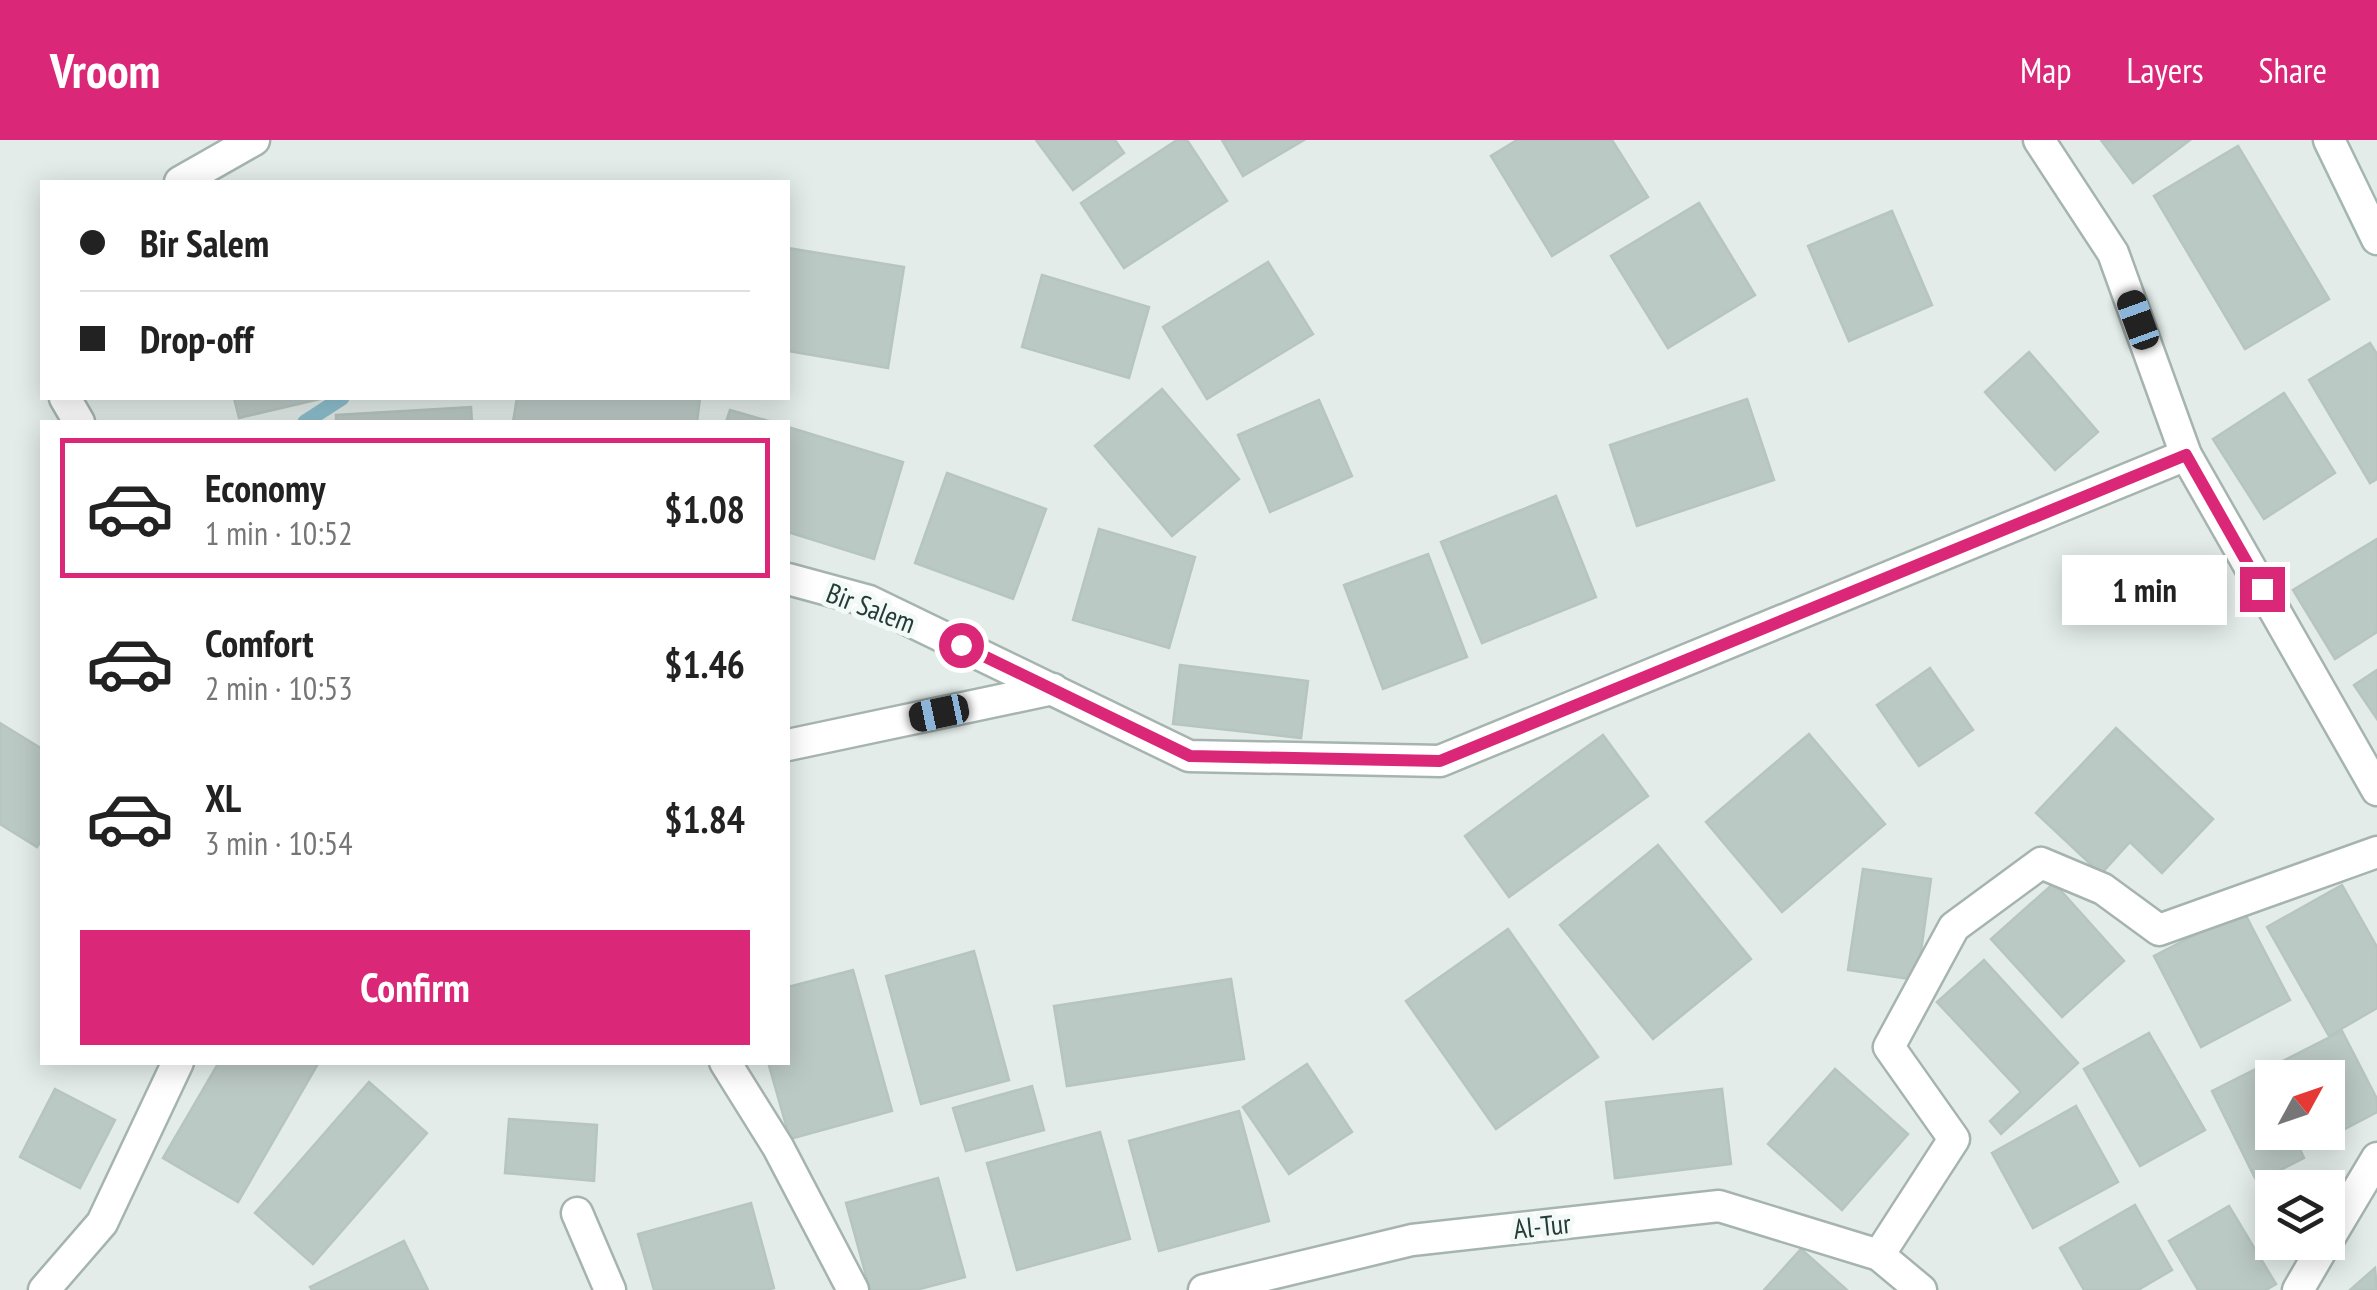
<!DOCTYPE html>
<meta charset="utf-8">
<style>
body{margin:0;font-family:"PT Sans Narrow",sans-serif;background:#f2f2f2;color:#222;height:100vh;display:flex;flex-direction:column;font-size:38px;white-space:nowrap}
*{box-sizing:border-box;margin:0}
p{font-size:32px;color:#767676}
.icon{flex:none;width:55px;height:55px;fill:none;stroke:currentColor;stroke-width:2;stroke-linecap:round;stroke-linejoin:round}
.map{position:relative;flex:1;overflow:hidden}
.side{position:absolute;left:40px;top:280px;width:750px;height:645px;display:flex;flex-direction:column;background:#fff;border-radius:0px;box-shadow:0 5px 25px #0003}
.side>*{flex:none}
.banner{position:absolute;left:40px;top:40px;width:750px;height:220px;border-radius:0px;box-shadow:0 5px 25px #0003;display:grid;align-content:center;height:220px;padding:0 40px;background:#fff}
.needle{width:65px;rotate:50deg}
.controls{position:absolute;left:2255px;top:920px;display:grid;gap:20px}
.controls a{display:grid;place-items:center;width:90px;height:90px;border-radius:0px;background:#fff;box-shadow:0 5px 25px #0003;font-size:50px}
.end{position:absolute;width:45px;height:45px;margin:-22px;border:12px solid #db2777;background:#fff;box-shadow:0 0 0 5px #fff}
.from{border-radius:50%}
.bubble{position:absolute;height:70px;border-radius:0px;background:#fff;box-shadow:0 5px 25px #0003;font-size:32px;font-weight:600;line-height:70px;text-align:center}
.car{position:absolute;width:30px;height:60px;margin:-30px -15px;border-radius:12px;box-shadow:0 0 8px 2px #0007;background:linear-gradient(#222 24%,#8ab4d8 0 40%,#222 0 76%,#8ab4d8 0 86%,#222 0)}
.banner b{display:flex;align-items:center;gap:35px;height:95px;font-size:38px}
.banner b+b{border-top:2px solid #e0e0e0}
.banner i{width:25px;height:25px;background:#222}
ul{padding:18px 0 0;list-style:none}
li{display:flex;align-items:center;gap:30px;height:140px;margin:0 20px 15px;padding:0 20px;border:5px solid transparent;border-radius:0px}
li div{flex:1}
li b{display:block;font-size:38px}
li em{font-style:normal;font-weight:600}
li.on{border-color:#db2777}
li>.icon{width:90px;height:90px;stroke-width:1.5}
.primary-button{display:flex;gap:20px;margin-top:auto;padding:20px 40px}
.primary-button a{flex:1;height:115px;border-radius:0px;background:#db2777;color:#fff;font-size:40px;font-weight:600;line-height:115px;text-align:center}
header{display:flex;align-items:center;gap:60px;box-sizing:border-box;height:140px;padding:0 50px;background:#db2777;color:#fff}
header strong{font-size:48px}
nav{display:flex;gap:55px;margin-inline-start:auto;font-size:35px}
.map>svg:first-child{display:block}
</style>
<header>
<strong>Vroom</strong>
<nav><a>Map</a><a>Layers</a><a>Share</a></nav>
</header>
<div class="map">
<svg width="2377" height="1150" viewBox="0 0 2377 1150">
<rect width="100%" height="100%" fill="#e3ece9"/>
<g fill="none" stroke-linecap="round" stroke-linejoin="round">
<polyline stroke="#8ebfce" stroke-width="15" points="305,282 342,258"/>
</g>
<g fill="#bbc9c5" stroke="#b6c5c0" stroke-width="2.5">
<polygon points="1036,0 1115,0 1124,13 1073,50"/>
<polygon points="1177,0 1187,0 1227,61 1124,128 1081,63"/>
<polygon points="1222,0 1304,0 1243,36"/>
<polygon points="1517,0 1612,0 1648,57 1552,116 1491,16"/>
<polygon points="2101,0 2190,0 2133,43"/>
<polygon points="2238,6 2329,159 2245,209 2154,56"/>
<polygon points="1699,63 1755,155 1668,208 1611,116"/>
<polygon points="1892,71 1932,165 1849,201 1808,106"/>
<polygon points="788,108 904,127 888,228 788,211"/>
<polygon points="1268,122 1313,194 1207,259 1163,187"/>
<polygon points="1042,135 1149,167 1129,238 1022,207"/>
<polygon points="2370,203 2377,214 2377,339 2370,343 2309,240"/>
<polygon points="2029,212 2098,292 2055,330 1985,252"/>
<polygon points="1162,249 1239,339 1172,396 1095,306"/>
<polygon points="2284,253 2335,333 2264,379 2213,299"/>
<polygon points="234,258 324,258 239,278"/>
<polygon points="517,258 700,258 697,282 513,282"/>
<polygon points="1747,259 1774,340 1637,386 1610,305"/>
<polygon points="1319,260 1352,336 1270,372 1238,295"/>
<polygon points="471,267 472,282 336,282 336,275"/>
<polygon points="730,270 772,282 726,282"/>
<polygon points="788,287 903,322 874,419 788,392"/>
<polygon points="947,333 1046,369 1013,459 915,423"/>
<polygon points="1556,356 1596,457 1482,503 1441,402"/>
<polygon points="1099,389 1195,417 1169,508 1073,480"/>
<polygon points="2377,399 2377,492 2335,519 2293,450"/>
<polygon points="1428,414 1467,517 1383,549 1344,445"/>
<polygon points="1180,525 1308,541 1301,598 1173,584"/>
<polygon points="1930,528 1973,590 1919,626 1877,565"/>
<polygon points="2377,530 2377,579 2354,545"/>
<polygon points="0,583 42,609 42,699 37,707 0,684"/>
<polygon points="2116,588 2213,679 2162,733 2130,702 2101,734 2036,673"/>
<polygon points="1809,594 1885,684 1782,772 1706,682"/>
<polygon points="1603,595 1648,656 1509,757 1465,696"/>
<polygon points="1658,705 1751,819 1653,899 1560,785"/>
<polygon points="1863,729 1931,739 1917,840 1848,830"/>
<polygon points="2054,743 2124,821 2062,877 1991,799"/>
<polygon points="2342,745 2377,807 2377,868 2329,896 2267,787"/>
<polygon points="2243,770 2290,860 2201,907 2154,816"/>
<polygon points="1508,789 1598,917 1496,989 1406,861"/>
<polygon points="974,811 1009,940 921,964 886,836"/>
<polygon points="1984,820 2078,923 2001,994 1990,981 2021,952 1937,862"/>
<polygon points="853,830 892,971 790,999 768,922 788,922 788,847"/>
<polygon points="1231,839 1244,919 1067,946 1054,866"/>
<polygon points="2342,891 2377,959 2377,972 2318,1003 2313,992 2328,992 2328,938 2284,938 2277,924"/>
<polygon points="2149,893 2205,990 2140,1026 2084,929"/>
<polygon points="219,922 319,922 238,1062 163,1018"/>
<polygon points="1307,924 1352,992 1289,1034 1243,967"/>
<polygon points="2258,928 2272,955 2272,992 2292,992 2304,1018 2257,1042 2212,951"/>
<polygon points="1835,929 1908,994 1842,1070 1768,1004"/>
<polygon points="369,942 427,993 313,1124 255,1073"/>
<polygon points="1032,946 1044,990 966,1011 953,968"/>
<polygon points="55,949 115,980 80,1048 20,1017"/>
<polygon points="1722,949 1731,1024 1615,1038 1606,962"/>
<polygon points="2076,966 2118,1042 2033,1088 1992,1013"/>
<polygon points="1239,971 1269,1081 1159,1111 1129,1001"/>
<polygon points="509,979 597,985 594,1041 505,1033"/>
<polygon points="1100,992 1130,1099 1017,1130 987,1023"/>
<polygon points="938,1038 965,1137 916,1150 870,1150 846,1063"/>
<polygon points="751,1063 774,1148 766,1150 654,1150 638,1094"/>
<polygon points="2135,1065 2172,1130 2138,1150 2084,1150 2060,1108"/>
<polygon points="2229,1066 2276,1144 2266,1150 2198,1150 2169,1101"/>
<polygon points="404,1101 428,1150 312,1150 310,1147"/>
<polygon points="1801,1109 1847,1150 1764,1150"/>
<polygon points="2375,1128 2377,1150 2350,1150"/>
</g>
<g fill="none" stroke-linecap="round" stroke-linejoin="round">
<g stroke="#a6b4b0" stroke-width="35">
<g id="street">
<polyline points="2039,0 2113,113 2186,315 2377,650"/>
<polyline points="180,42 254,0"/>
<polyline points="65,258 79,282"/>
<polyline points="788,439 869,461 1189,616 1440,621 2186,315"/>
<polyline points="788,605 1053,549"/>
<polyline points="725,922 778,1007 853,1150"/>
<polyline points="577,1073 610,1150"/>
<polyline points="2328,1100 2377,1018"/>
<polyline points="1879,1115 1954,999 1889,907 1954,787 2041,723 2103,749 2159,790 2377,712"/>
<polyline points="44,1150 102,1083 178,922"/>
<polyline points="1204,1150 1412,1100 1719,1066 1879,1115 1921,1150"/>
<polyline points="2298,1150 2326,1102"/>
</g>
</g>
<g stroke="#a2b7b1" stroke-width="35">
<polyline id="secondary" points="2329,0 2377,99"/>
</g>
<use href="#street" stroke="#fff" stroke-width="30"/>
<use href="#secondary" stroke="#fff" stroke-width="30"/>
</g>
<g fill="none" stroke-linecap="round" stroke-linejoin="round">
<polyline stroke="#db2777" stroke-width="12" points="961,505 1190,616 1440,621 2186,315 2262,449"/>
</g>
<g text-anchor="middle" stroke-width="10" stroke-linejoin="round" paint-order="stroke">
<g font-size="28" fill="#243c38" stroke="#f3f9f6">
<text transform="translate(871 468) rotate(21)" y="10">Bir Salem</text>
<text transform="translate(1542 1086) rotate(-6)" y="10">Al-Tur</text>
</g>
</g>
</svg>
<div class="controls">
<a><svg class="needle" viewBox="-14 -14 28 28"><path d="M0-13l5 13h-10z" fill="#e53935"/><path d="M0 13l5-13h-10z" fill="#767676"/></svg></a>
<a><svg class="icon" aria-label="layers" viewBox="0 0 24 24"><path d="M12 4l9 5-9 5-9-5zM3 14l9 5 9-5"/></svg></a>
</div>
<i class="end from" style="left:961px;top:505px"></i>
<i class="end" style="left:2262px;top:449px"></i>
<div class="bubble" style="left:2062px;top:415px;width:165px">1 min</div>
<i class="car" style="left:2138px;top:180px;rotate:340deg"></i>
<i class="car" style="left:939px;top:573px;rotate:258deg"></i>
<div class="banner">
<b><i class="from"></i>Bir Salem</b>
<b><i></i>Drop-off</b>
</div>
<section class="side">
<ul>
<li class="on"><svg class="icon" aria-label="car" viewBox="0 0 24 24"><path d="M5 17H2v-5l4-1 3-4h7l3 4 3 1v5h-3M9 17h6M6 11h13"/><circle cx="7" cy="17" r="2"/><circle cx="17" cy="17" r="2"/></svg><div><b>Economy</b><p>1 min · 10:52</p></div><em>$1.08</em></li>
<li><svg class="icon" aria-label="car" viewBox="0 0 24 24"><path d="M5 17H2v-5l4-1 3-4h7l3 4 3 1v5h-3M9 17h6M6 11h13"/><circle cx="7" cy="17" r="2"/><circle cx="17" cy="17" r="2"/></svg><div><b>Comfort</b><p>2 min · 10:53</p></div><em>$1.46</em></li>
<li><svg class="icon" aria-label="car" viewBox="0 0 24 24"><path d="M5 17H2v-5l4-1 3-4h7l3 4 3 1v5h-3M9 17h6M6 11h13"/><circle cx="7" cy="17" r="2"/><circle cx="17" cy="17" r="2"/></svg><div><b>XL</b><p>3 min · 10:54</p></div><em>$1.84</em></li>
</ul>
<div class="primary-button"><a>Confirm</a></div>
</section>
</div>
